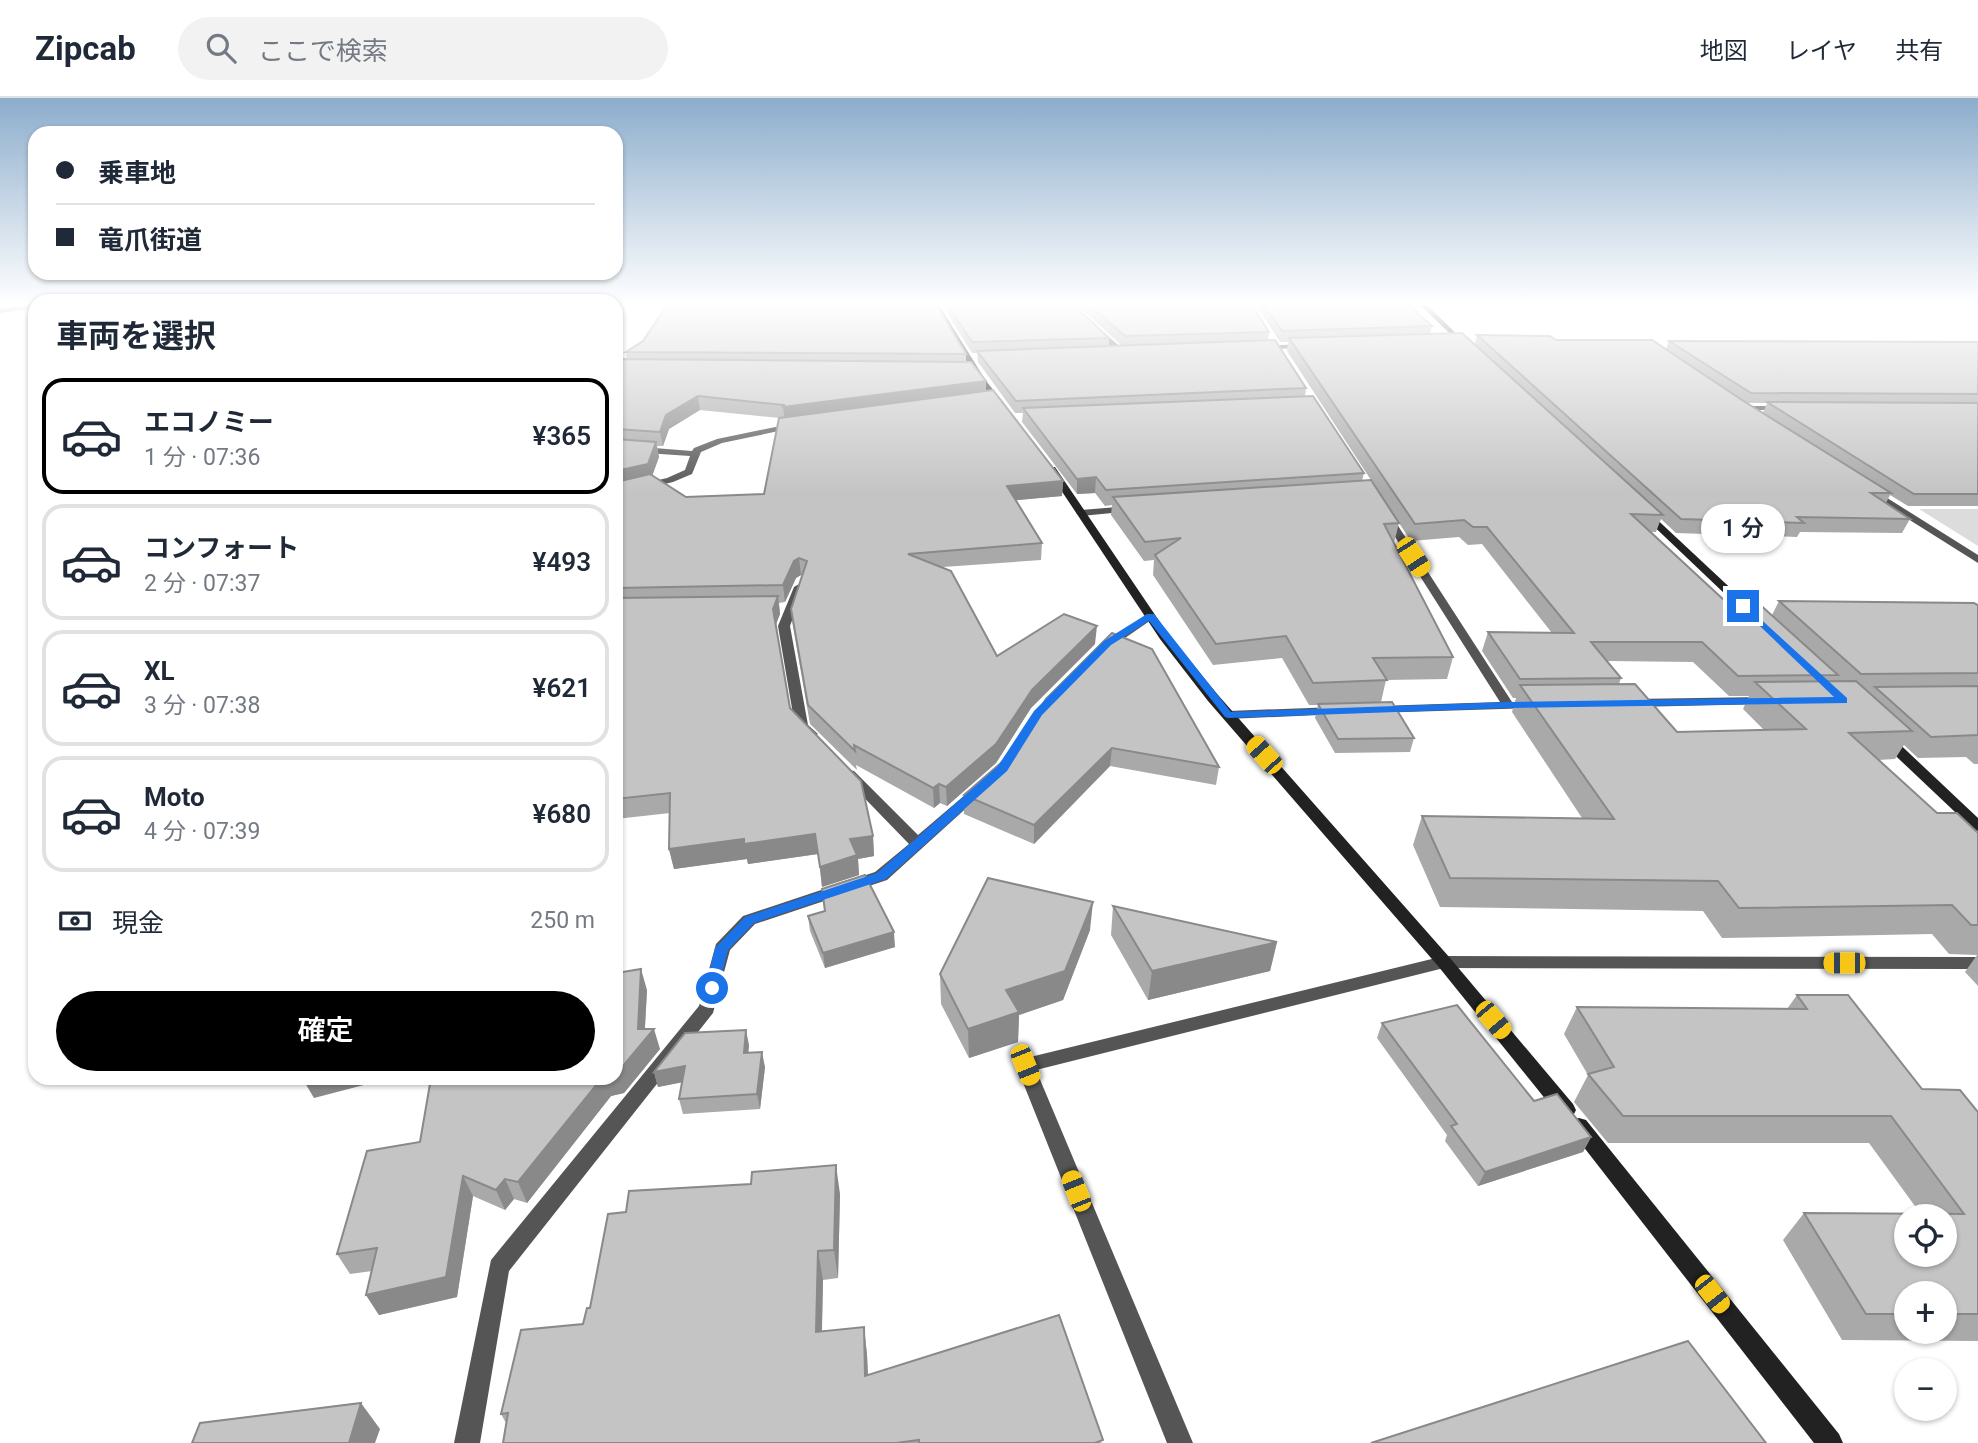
<!DOCTYPE html>
<html lang="ja">
<meta charset="utf-8">
<style>
body{margin:0;font-family:Roboto,"Noto Sans JP",sans-serif;background:#f2f2f3;color:#1f2937;height:100vh;display:flex;flex-direction:column;font-size:26px;white-space:nowrap}
*{box-sizing:border-box;margin:0}
p{font-size:23px;color:#747a83}
.icon{flex:none;width:38px;height:38px;fill:none;stroke:currentColor;stroke-width:2;stroke-linecap:round;stroke-linejoin:round}
.map{position:relative;flex:1;overflow:hidden}
.side{position:absolute;left:28px;top:196px;width:595px;height:791px;display:flex;flex-direction:column;background:#fff;border-radius:21px;box-shadow:0 2px 5px #0004}
.side>*{flex:none}
.top-card{position:absolute;left:28px;top:28px;width:595px;height:154px;border-radius:21px;box-shadow:0 2px 5px #0004;display:grid;align-content:center;height:154px;padding:0 28px;background:#fff}
.fabs{position:absolute;left:1894px;top:1106px;display:grid;gap:14px}
.fabs a{display:grid;place-items:center;width:63px;height:63px;border-radius:50%;background:#fff;box-shadow:0 2px 5px #0004;font-size:35px}
.end{position:absolute;width:32px;height:32px;margin:-16px;border:9px solid #1a73e8;background:#fff;box-shadow:0 0 0 4px #fff}
.from{border-radius:50%}
.bubble{position:absolute;height:49px;border-radius:24px;background:#fff;box-shadow:0 2px 5px #0004;font-size:23px;font-weight:600;line-height:49px;text-align:center}
.car{position:absolute;width:21px;height:42px;margin:-21px -10px;border-radius:9px;box-shadow:0 0 5px 2px #0007;background:linear-gradient(#f5c518 24%,#345 0 40%,#f5c518 0 76%,#345 0 86%,#f5c518 0)}
.top-card b{display:flex;align-items:center;gap:24px;height:66px;font-size:26px}
.top-card b+b{border-top:2px solid #e0e1e3}
.top-card i{width:18px;height:18px;background:#1f2937}
ul{padding:0;list-style:none}
li{display:flex;align-items:center;gap:21px;height:116px;margin:0 14px 10px;padding:0 14px;border:4px solid #e0e1e3;border-radius:21px}
li div{flex:1}
li b{display:block;font-size:26px}
li em{font-style:normal;font-weight:600}
li.current{border-color:#000}
li>.icon{width:63px;height:63px;stroke-width:1.5}
h2{padding:0 28px;font-size:32px;line-height:84px}
.pay{display:flex;align-items:center;gap:18px;height:77px;padding:0 28px;font-size:26px}
.pay p{margin-inline-start:auto}
.button{display:flex;gap:14px;margin-top:auto;padding:14px 28px}
.button a{flex:1;height:80px;border-radius:42px;background:#000;color:#fff;font-size:28px;font-weight:600;line-height:80px;text-align:center}
header{display:flex;align-items:center;gap:42px;box-sizing:border-box;height:98px;padding:0 35px;background:#fff;border-bottom:2px solid #e0e1e3}
header strong{font-size:33px}
nav{display:flex;gap:38px;margin-inline-start:auto;font-size:24px}
.search{width:490px;height:63px;background:#f2f2f3;display:flex;align-items:center;gap:18px;box-sizing:border-box;padding:0 24px;border-radius:38px;color:#747a83;font-size:26px}
.map>svg:first-child{display:block}
</style>
<header>
<strong>Zipcab</strong>
<div class="search"><svg class="icon" aria-label="search" viewBox="0 0 24 24"><circle cx="10" cy="10" r="6"/><path d="M15 15l6 6"/></svg>ここで検索</div>
<nav><a>地図</a><a>レイヤ</a><a>共有</a></nav>
</header>
<div class="map">
<svg width="1978" height="1345" viewBox="0 0 1978 1345">
<rect width="100%" height="100%" fill="#fff"/>
<polygon fill="#dcdcdc" points="1919,411 1978,411 1978,448"/>
<g fill="none" stroke-linecap="round" stroke-linejoin="round">
<g fill="#555" fill-rule="evenodd">
<polygon points="28,207 35,207 35,210 0,215 0,211"/>
<polygon points="1066,207 1073,207 1125,253 1125,257 1119,257"/>
<polygon points="1307,246 1309,249 1261,252 1257,250 1261,248"/>
<polygon points="1742,308 1784,308 1788,310 1784,312 1739,312 1739,308"/>
<polygon points="795,325 798,325 798,329 722,345 701,354 692,376 673,384 616,398 616,392 667,380 685,372 690,358 616,353 616,347 692,353 694,350 717,341"/>
<polygon points="1870,393 1876,393 1978,457 1978,465 1870,397"/>
<polygon points="1130,408 1133,409 1133,413 1081,418 1076,415 1081,412"/>
<polygon points="1388,417 1393,420 1512,604 1537,604 1538,607 1537,610 1373,615 1371,612 1378,608 1500,604 1383,420"/>
<polygon points="799,486 804,489 790,528 808,627 818,636 811,640 806,639 795,628 778,528 794,489"/>
<polygon points="1150,515 1154,516 1154,520 1109,551 1101,551 1099,548 1101,545"/>
<polygon points="1763,599 1769,603 1768,606 1633,609 1627,605 1633,601"/>
<polygon points="1336,609 1341,610 1343,613 1341,616 1228,621 1221,617 1228,613"/>
<polygon points="849,672 854,673 918,737 972,691 982,691 984,694 887,782 755,826 730,852 713,915 509,1173 480,1345 454,1345 491,1162 699,908 716,846 743,818 875,774 909,746 844,679 842,676 844,673"/>
<polygon points="1444,858 1978,859 1978,871 1444,870 1036,972 1193,1345 1167,1345 1016,967 1018,962"/>
</g>
<g fill="#222" fill-rule="evenodd">
<polygon points="933,207 939,207 986,283 1004,305 1003,307 997,307 979,284"/>
<polygon points="1420,207 1427,207 1467,246 1467,248 1463,248"/>
<polygon points="1049,369 1055,369 1168,536 1218,597 1450,860 1573,1006 1576,1012 1573,1018 1566,1020 1559,1018 1438,868 1208,603 1160,541 1047,371"/>
<polygon points="1643,414 1649,414 1755,513 1755,517 1747,517 1643,418"/>
<polygon points="1886,637 1891,638 1978,720 1978,733 1973,731 1881,644 1879,641"/>
<polygon points="1579,1020 1586,1022 1839,1336 1843,1345 1814,1345 1572,1034 1569,1028 1572,1022"/>
</g>
</g>
<g fill="#a9a9a9" fill-rule="evenodd">
<path d="M942,207h132l35,33v8h13l-45,-41h175l17,27 -1,8 38,48 -1,8 59,77 -2,8 20,16 -95,-146 1,-9h-8l-24,-37h153l23,21 -2,8 45,10 2,-9 189,14 3,-8 309,1v164h-70l-18,-11 -4,8 24,16 -8,14 -102,-1 -3,5 -121,-4 -15,-14 -5,13h-6l75,69 47,14 7,-14 199,4v159h-4l-8,-7 -48,1 -14,-13 -9,14 -17,1 59,53 41,20v153l-13,-14 12,-17 -28,-1 -17,-20 -210,4 -19,-27 -263,-4 -27,-62 9,-29 160,2 -70,-106 4,-14h-3l-31,-47 6,-19 64,1 -70,-89 -14,1 -9,-8 -48,4 -12,-18 -5,20 59,114 -6,22 -61,1 -5,22 33,36 -4,14 -75,1 -20,-35 3,-13h-9l-27,-47 -69,7 -60,-90 1,-15 -10,1 -33,-46 1,-10 -7,1 -10,-13 -18,1 -55,-72 1,-9h-8l-37,-51 -1,-9h-5zM1747,305h20l-4,10zM1607,563l86,1 36,34h20l-6,13 21,21 -87,2 -58,-48 2,-6z"/>
<path d="M626,254l340,2v8l20,19v10l77,90 -1,15 -46,4 26,43 -1,17 -98,7 54,89 98,-12 -64,64 -35,55 -49,43 -7,-3 -6,5 -78,-43 1,5 -47,-46 -17,-98 -2,-17 11,-34h-1l-5,3 -11,24 -6,1 1,11 -4,11 14,83 83,128 1,20 -16,3 1,16 -37,12 -4,-33 -70,10 -1,-5 -73,10 -5,-20 1,-36 -54,6v-460h11zM700,312l80,8 -16,76 -78,3 -34,-21 7,-19 -2,-11h6l6,-17z"/>
<polygon points="1046,601 1219,669 1216,687 1110,668 1034,746 964,716 964,697 1010,657"/>
<polygon points="1113,808 1277,844 1270,873 1148,902 1111,837"/>
<polygon points="825,813 895,849 825,870 810,833 808,818"/>
<polygon points="1090,832 1063,902 1019,917 1018,944 969,960 941,906 940,876"/>
<polygon points="647,892 645,931 660,951 624,995 611,998 527,1105 514,1101 505,1112 473,1098 457,1199 379,1217 366,1197 372,1173 350,1176 337,1156 420,1044"/>
<path d="M1797,897l125,94 56,23v229l-136,-1 -59,-100 21,-27h116l-51,-70h-261l-34,-41 14,-27 -24,-41 13,-27 210,2zM1906,1195h38v39h-38z"/>
<polygon points="1382,925 1534,1003 1591,1039 1583,1054 1478,1088 1445,1043 1447,1037 1377,940"/>
<polygon points="749,947 748,955 765,969 760,1011 683,1016 679,1001 682,984 658,989 654,974"/>
<polygon points="840,1096 838,1180 823,1182 822,1234 864,1229 867,1257 868,1277 1103,1345 503,1345 506,1325 501,1316 583,1226 590,1210"/>
</g>
<g fill="#898989">
<polygon points="986,283 986,297 785,323 783,309"/>
<polygon points="698,298 700,312 669,331 663,348 660,334 666,317"/>
<polygon points="656,344 659,359 651,381 616,389 616,373"/>
<polygon points="1096,379 1095,395 1077,396 1077,381"/>
<polygon points="1063,383 1062,398 1007,403 1007,388"/>
<polygon points="799,460 801,477 796,480 785,504 783,487 794,463"/>
<polygon points="778,498 780,516 775,528 773,511"/>
<polygon points="1097,528 1095,546 1031,610 996,665 947,708 946,689 1032,592"/>
<polygon points="1112,650 1110,668 1034,746 1034,727"/>
<polygon points="939,686 940,705 934,710 933,690"/>
<polygon points="815,736 818,756 748,766 747,761 674,771 669,751 744,741"/>
<polygon points="873,738 874,758 858,761 859,777 822,789 820,769 850,741"/>
<polygon points="1093,804 1090,832 1063,902 1019,917 1018,944 969,960 968,931"/>
<polygon points="616,826 617,830 616,855"/>
<polygon points="894,834 895,849 825,870 823,855"/>
<polygon points="1277,844 1270,873 1148,902 1152,873"/>
<polygon points="641,871 647,892 644,943 654,931 660,951 624,995 611,998 527,1105 518,1084 602,980 616,980 616,975 638,931"/>
<polygon points="746,932 749,947 747,970 744,955"/>
<polygon points="762,954 765,969 760,1011 757,996"/>
<polygon points="685,968 689,983 658,989 654,974"/>
<polygon points="326,980 383,980 383,982 314,1000 305,985"/>
<polygon points="1591,1039 1583,1054 1478,1088 1485,1074"/>
<polygon points="836,1067 840,1096 838,1180 834,1152"/>
<polygon points="463,1078 473,1098 457,1199 379,1217 366,1197"/>
<polygon points="505,1081 514,1101 505,1112 496,1092"/>
<polygon points="818,1153 823,1182 821,1262 816,1234"/>
<polygon points="864,1229 867,1257 869,1305 865,1278"/>
<polygon points="361,1305 380,1331 375,1345 349,1345"/>
</g>
<g fill="#c4c4c4" stroke="#898989" stroke-width="2" fill-rule="evenodd">
<polygon points="667,207 936,207 966,256 626,254 643,243"/>
<polygon points="948,207 1074,207 1109,240 972,244"/>
<polygon points="1089,207 1252,207 1269,234 1125,238"/>
<polygon points="1264,207 1409,207 1432,228 1282,233"/>
<polygon points="1462,235 1663,417 1631,416 1725,503 1757,504 1838,577 1738,578 1702,544 1591,544 1621,580 1520,581 1488,534 1574,535 1487,429 1473,429 1464,422 1415,426 1289,240"/>
<polygon points="1477,237 1550,238 1556,242 1652,242 1742,302 1891,395 1871,395 1910,421 1797,419 1804,425 1681,421"/>
<polygon points="1275,242 1306,290 1016,303 977,253"/>
<polygon points="1669,243 1978,244 1978,296 1751,295"/>
<polygon points="616,261 971,264 986,283 783,309 784,307 698,298 666,317 660,334 616,331"/>
<polygon points="993,292 1063,383 1007,388 1042,445 908,456 951,473 997,558 1064,516 1097,528 1032,592 996,646 946,689 939,686 933,690 854,647 855,653 808,607 791,511 807,463 799,460 794,463 783,487 616,490 616,384 650,376 686,399 764,396 779,320"/>
<polygon points="1313,298 1364,375 1106,392 1096,379 1077,381 1023,310"/>
<polygon points="1767,304 1978,305 1978,396 1914,396"/>
<polygon points="616,341 656,344 648,366 616,373"/>
<polygon points="1371,382 1399,425 1384,426 1453,559 1373,560 1387,582 1313,585 1286,538 1216,546 1155,457 1181,440 1145,444 1113,399"/>
<polygon points="778,498 773,511 790,610 861,683 873,738 850,741 857,757 820,769 815,736 744,746 744,741 669,751 670,695 616,701 616,500"/>
<polygon points="1779,503 1974,505 1978,507 1978,575 1861,576"/>
<polygon points="1112,535 1152,551 1219,669 1112,650 1034,727 964,697 1010,657 1046,601"/>
<polygon points="1856,583 1912,633 1849,635 1937,715 1957,715 1978,735 1978,827 1971,827 1952,807 1739,810 1718,783 1450,780 1422,718 1614,721 1520,587 1635,586 1677,634 1806,631 1755,584"/>
<polygon points="1978,588 1978,637 1931,639 1875,589"/>
<polygon points="1392,604 1414,640 1338,641 1318,606"/>
<polygon points="865,777 894,834 823,855 808,818 825,813 822,791"/>
<polygon points="988,780 1093,804 1065,873 1006,892 1019,914 968,931 940,876"/>
<polygon points="1113,808 1277,844 1152,873"/>
<polygon points="641,871 638,931 654,931 618,974 616,975 616,875"/>
<path d="M1797,897h51l74,94 38,1 18,22v202h-34v-21h-38v21h-40l-62,-101 160,1 -73,-98h-268l-35,-42 26,-7 -37,-60 230,2zM1906,1118h38v39h-38z"/>
<polygon points="1457,907 1534,1003 1557,996 1591,1039 1485,1074 1451,1028 1457,1026 1382,925"/>
<polygon points="746,932 744,955 762,954 757,996 679,1001 685,968 654,974 685,935"/>
<polygon points="306,980 326,980 305,985"/>
<polygon points="431,980 602,980 518,1084 505,1081 496,1092 463,1078 446,1179 366,1197 377,1150 337,1156 367,1053 420,1044"/>
<polygon points="836,1067 834,1152 818,1153 816,1234 864,1229 865,1278 1059,1217 1103,1342 1095,1345 919,1345 919,1342 896,1345 503,1345 508,1315 501,1316 521,1232 583,1226 587,1210 590,1210 608,1116 626,1114 629,1093 751,1086 752,1074"/>
<polygon points="1688,1243 1766,1345 1371,1345"/>
<polygon points="361,1305 349,1345 192,1345 200,1325"/>
</g>
<linearGradient id="sky" x2="0" y2="1"><stop stop-color="#8cadcc"/><stop offset="0.52" stop-color="#fff"/><stop offset="1" stop-color="#fff" stop-opacity="0"/></linearGradient>
<rect width="1978" height="395" fill="url(#sky)"/>
<polygon fill="#1a73e8" points="1743,505 1847,600 1847,605 1508,610 1228,620 1225,619 1149,523 1111,547 1042,617 1007,673 886,781 754,825 728,852 717,894 707,894 705,890 715,850 745,819 877,775 998,668 1034,613 1104,543 1147,516 1154,516 1231,614 1508,604 1834,599 1740,509 1740,506"/>
</svg>
<div class="fabs">
<a><svg class="icon" aria-label="locate" viewBox="0 0 24 24"><circle cx="12" cy="12" r="6"/><path d="M12 2v4M12 18v4M2 12h4M18 12h4"/></svg></a>
<a>+</a>
<a>−</a>
</div>
<i class="end from" style="left:712px;top:890px"></i>
<i class="end" style="left:1743px;top:508px"></i>
<div class="bubble" style="left:1701px;top:406px;width:84px">1 分</div>
<i class="car" style="left:1413px;top:459px;rotate:147deg"></i>
<i class="car" style="left:1264px;top:657px;rotate:318deg"></i>
<i class="car" style="left:1844px;top:865px;rotate:270deg"></i>
<i class="car" style="left:1493px;top:922px;rotate:140deg"></i>
<i class="car" style="left:1025px;top:967px;rotate:158deg"></i>
<i class="car" style="left:1076px;top:1093px;rotate:338deg"></i>
<i class="car" style="left:1712px;top:1196px;rotate:142deg"></i>
<div class="top-card">
<b><i class="from"></i>乗車地</b>
<b><i></i>竜爪街道</b>
</div>
<section class="side">
<h2>車両を選択</h2>
<ul>
<li class="current"><svg class="icon" aria-label="car" viewBox="0 0 24 24"><path d="M5 17H2v-5l4-1 3-4h7l3 4 3 1v5h-3M9 17h6M6 11h13"/><circle cx="7" cy="17" r="2"/><circle cx="17" cy="17" r="2"/></svg><div><b>エコノミー</b><p>1 分 · 07:36</p></div><em>¥365</em></li>
<li><svg class="icon" aria-label="car" viewBox="0 0 24 24"><path d="M5 17H2v-5l4-1 3-4h7l3 4 3 1v5h-3M9 17h6M6 11h13"/><circle cx="7" cy="17" r="2"/><circle cx="17" cy="17" r="2"/></svg><div><b>コンフォート</b><p>2 分 · 07:37</p></div><em>¥493</em></li>
<li><svg class="icon" aria-label="car" viewBox="0 0 24 24"><path d="M5 17H2v-5l4-1 3-4h7l3 4 3 1v5h-3M9 17h6M6 11h13"/><circle cx="7" cy="17" r="2"/><circle cx="17" cy="17" r="2"/></svg><div><b>XL</b><p>3 分 · 07:38</p></div><em>¥621</em></li>
<li><svg class="icon" aria-label="car" viewBox="0 0 24 24"><path d="M5 17H2v-5l4-1 3-4h7l3 4 3 1v5h-3M9 17h6M6 11h13"/><circle cx="7" cy="17" r="2"/><circle cx="17" cy="17" r="2"/></svg><div><b>Moto</b><p>4 分 · 07:39</p></div><em>¥680</em></li>
</ul>
<div class="pay"><svg class="icon" aria-label="cash" viewBox="0 0 24 24"><path d="M3 7h18v10H3z"/><circle cx="12" cy="12" r="2"/></svg>現金<p>250 m</p></div>
<div class="button"><a>確定</a></div>
</section>
</div>
